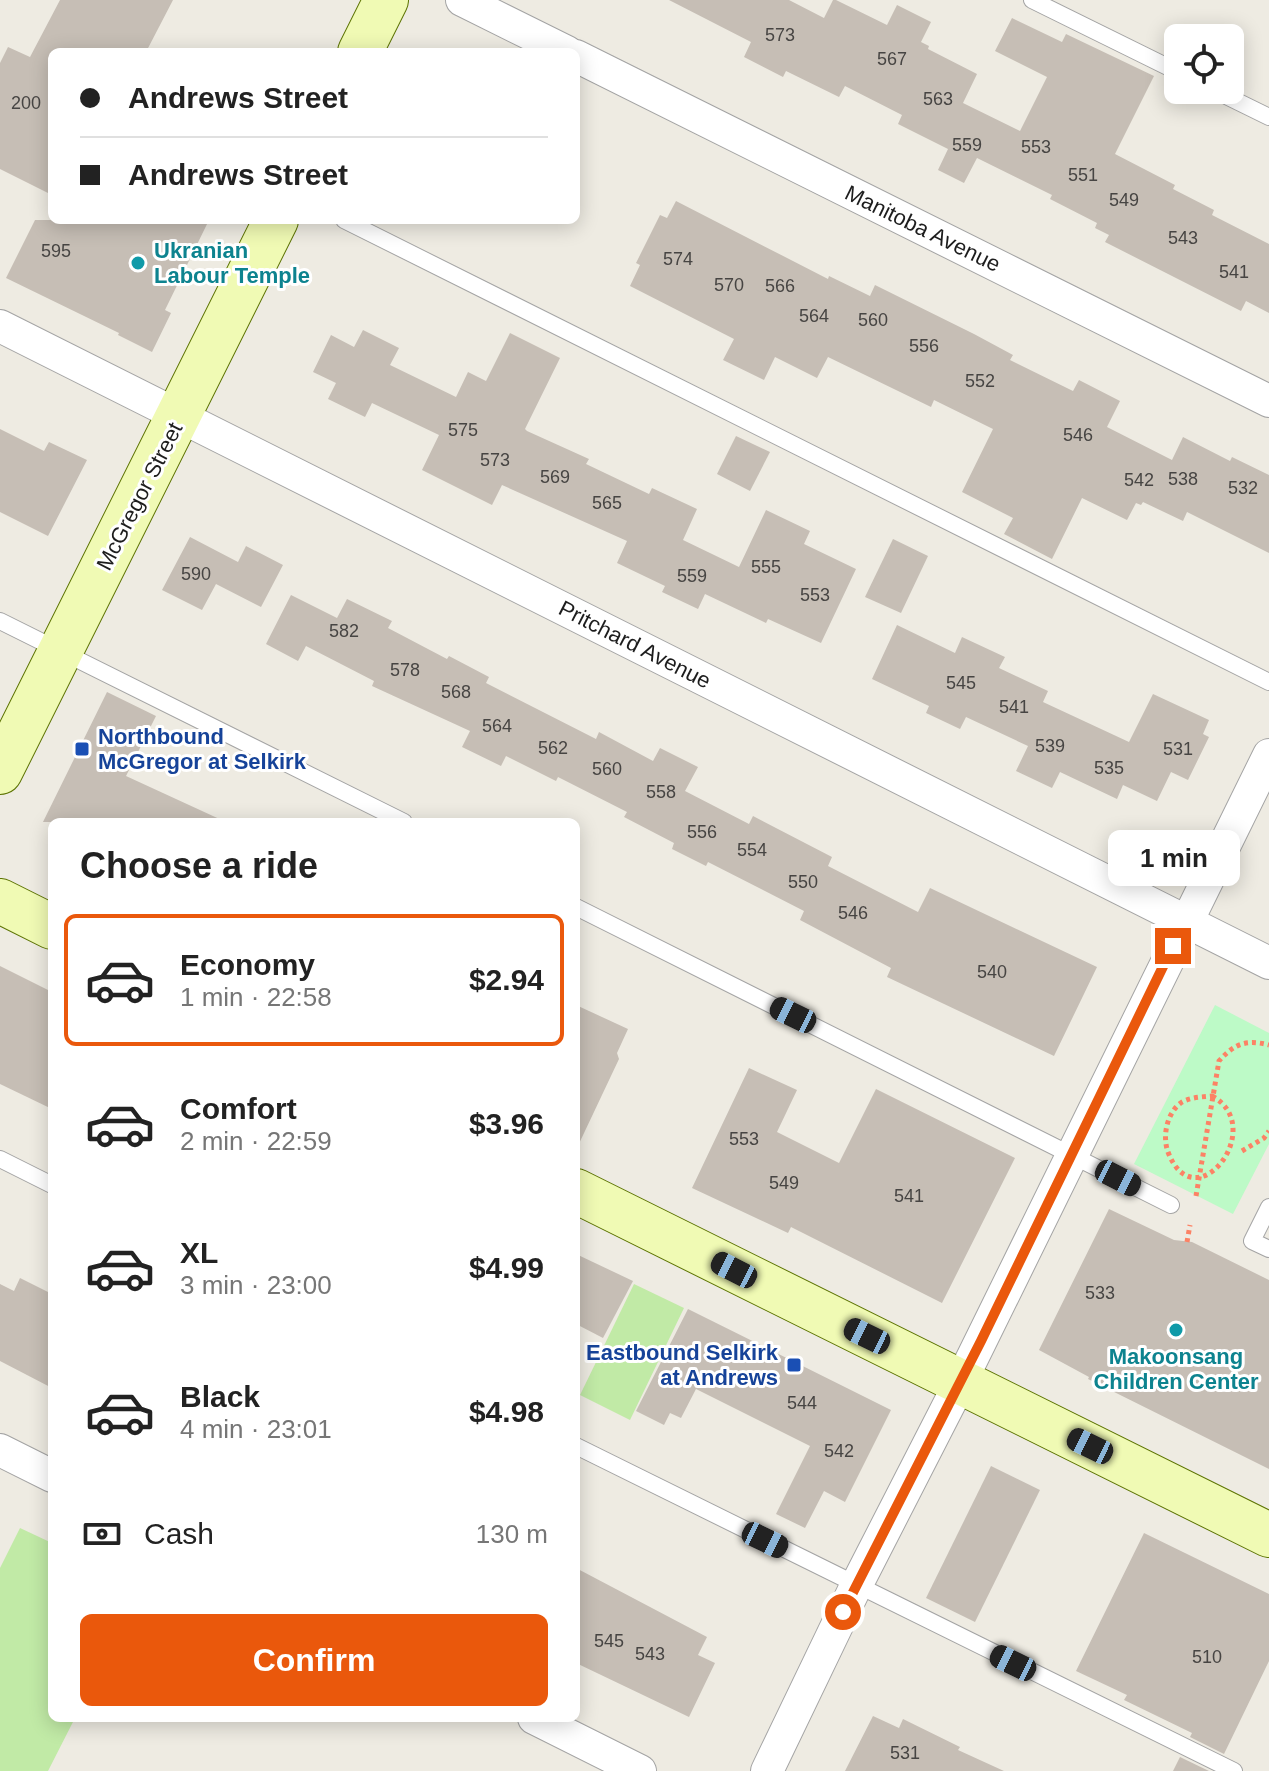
<!DOCTYPE html>
<meta charset="utf-8">
<style>
body{margin:0;font-family:Helvetica,sans-serif;background:#f2f2f2;color:#222;height:100vh;display:flex;flex-direction:column;font-size:30px;white-space:nowrap}
*{box-sizing:border-box;margin:0}
p{font-size:26px;color:#767676}
.icon{flex:none;width:44px;height:44px;fill:none;stroke:currentColor;stroke-width:2;stroke-linecap:round;stroke-linejoin:round}
.map{position:relative;flex:1;overflow:hidden}
.sheet{position:absolute;left:48px;top:818px;width:532px;height:904px;display:flex;flex-direction:column;background:#fff;border-radius:12px;box-shadow:0 4px 20px #0003}
.sheet>*{flex:none}
.top-card{position:absolute;left:48px;top:48px;width:532px;height:176px;border-radius:12px;box-shadow:0 4px 20px #0003;display:grid;align-content:center;height:176px;padding:0 32px;background:#fff}
.controls{position:absolute;left:1164px;top:24px;display:grid;gap:16px}
.controls a{display:grid;place-items:center;width:80px;height:80px;border-radius:12px;background:#fff;box-shadow:0 4px 20px #0003;font-size:40px}
.end{position:absolute;width:36px;height:36px;margin:-18px;border:10px solid #ea580c;background:#fff;box-shadow:0 0 0 4px #fff}
.from{border-radius:50%}
.bubble{position:absolute;height:56px;border-radius:12px;background:#fff;box-shadow:0 4px 20px #0003;font-size:26px;font-weight:700;line-height:56px;text-align:center}
.car{position:absolute;width:24px;height:48px;margin:-24px -12px;border-radius:10px;box-shadow:0 0 6px 2px #0007;background:linear-gradient(#222 24%,#8ab4d8 0 40%,#222 0 76%,#8ab4d8 0 86%,#222 0)}
.top-card b{display:flex;align-items:center;gap:28px;height:76px;font-size:30px}
.top-card b+b{border-top:2px solid #e0e0e0}
.top-card i{width:20px;height:20px;background:#222}
ul{padding:0;list-style:none}
li{display:flex;align-items:center;gap:24px;height:132px;margin:0 16px 12px;padding:0 16px;border:4px solid transparent;border-radius:12px}
li div{flex:1}
li b{display:block;font-size:30px}
li em{font-style:normal;font-weight:700}
li.selected{border-color:#ea580c}
li>.icon{width:72px;height:72px;stroke-width:1.5}
h2{padding:0 32px;font-size:36px;line-height:96px}
.pay{display:flex;align-items:center;gap:20px;height:88px;padding:0 32px;font-size:30px}
.pay p{margin-inline-start:auto}
.action{display:flex;gap:16px;margin-top:auto;padding:16px 32px}
.action a{flex:1;height:92px;border-radius:12px;background:#ea580c;color:#fff;font-size:32px;font-weight:700;line-height:92px;text-align:center}
.map>svg:first-child{display:block}
</style>
<div class="map">
<svg width="1269" height="1771" viewBox="0 0 1269 1771">
<rect width="100%" height="100%" fill="#eeebe2"/>
<g fill="#c1eaa6">
<polygon points="634,1284 684,1308 630,1420 580,1395"/>
<polygon points="20,1528 52,1543 52,1718 75,1718 48,1771 0,1771 0,1568"/>
</g>
<polygon fill="#bdfac7" points="1215,1005 1269,1033 1269,1144 1233,1214 1134,1164"/>
<g fill="#c6beb5">
<polygon points="60,0 173,0 146,52 52,52 52,195 0,169 0,63 8,47 30,57"/>
<polygon points="669,0 789,0 824,18 833,0 836,0 887,25 897,5 931,22 921,42 929,46 928,49 977,74 963,103 1020,131 1047,77 995,51 1012,18 1062,42 1066,34 1154,76 1115,154 1175,185 1173,189 1214,210 1212,215 1269,244 1269,313 1246,301 1241,311 1105,242 1109,235 1095,228 1097,223 1050,199 1052,195 977,158 964,183 938,170 948,149 898,124 902,115 845,86 839,97 786,71 783,77 744,57 751,42"/>
<polygon points="676,201 828,279 829,276 870,296 875,285 974,334 1013,355 1010,360 1073,391 1079,380 1120,401 1107,427 1172,460 1183,437 1230,461 1232,457 1269,475 1269,553 1187,512 1183,521 1143,502 1141,505 1136,503 1127,520 1082,498 1052,559 1004,534 1013,518 962,492 993,429 934,400 931,407 828,357 817,378 775,357 764,380 723,360 734,339 630,286 640,265 636,263 660,215 667,218"/>
<polygon points="35,220 209,220 165,310 171,313 152,352 118,335 119,333 6,278"/>
<polygon points="363,330 399,348 390,365 456,397 468,372 486,381 510,333 560,358 525,429 527,431 589,459 586,464 649,494 652,488 697,509 683,540 739,567 766,510 810,531 804,544 856,569 821,643 768,619 766,623 705,594 698,609 662,592 665,586 617,563 627,541 502,485 492,505 422,470 439,435 372,403 365,417 328,399 336,383 313,372 331,335 354,347"/>
<polygon points="0,429 44,451 49,442 87,460 48,536 0,512"/>
<polygon points="736,436 770,452 750,491 717,474"/>
<polygon points="190,537 238,562 246,546 283,565 261,607 216,584 202,610 162,590"/>
<polygon points="893,539 928,556 901,613 865,597"/>
<polygon points="291,595 337,618 347,599 392,621 388,628 447,659 449,656 489,677 486,683 596,739 599,732 653,761 660,748 698,767 685,791 749,824 753,816 832,857 828,866 918,912 930,888 1097,967 1054,1056 887,977 891,968 800,920 804,911 708,862 706,866 672,849 674,843 624,817 627,812 558,777 556,781 506,756 501,766 462,747 470,731 372,686 374,681 306,646 298,661 266,644"/>
<polygon points="897,625 955,653 962,637 1005,657 999,668 1048,691 1043,702 1129,742 1153,694 1209,720 1203,734 1209,737 1188,780 1171,772 1157,801 1123,785 1117,799 1060,772 1052,788 1016,771 1028,746 966,717 960,729 926,713 929,706 872,679"/>
<polygon points="107,692 156,716 126,776 226,822 43,822"/>
<polygon points="0,966 52,992 52,1109 0,1084"/>
<polygon points="576,1005 628,1029 617,1053 619,1059 576,1150"/>
<polygon points="749,1068 797,1090 777,1132 839,1163 876,1089 1015,1158 942,1303 791,1227 788,1233 692,1188"/>
<polygon points="1109,1209 1174,1240 1192,1242 1269,1280 1269,1469 1088,1379 1089,1377 1039,1350"/>
<polygon points="576,1254 633,1281 603,1338 576,1324"/>
<polygon points="20,1278 52,1294 52,1388 0,1361 0,1284 14,1291"/>
<polygon points="688,1309 891,1410 845,1502 824,1491 805,1528 776,1514 810,1446 696,1389 681,1418 670,1413 664,1425 636,1411"/>
<polygon points="991,1466 1040,1490 975,1622 926,1598"/>
<polygon points="1144,1533 1269,1594 1269,1661 1224,1754 1190,1737 1192,1733 1124,1700 1127,1695 1076,1671"/>
<polygon points="576,1568 707,1637 698,1655 715,1663 689,1717 576,1663"/>
<polygon points="873,1716 899,1728 903,1719 960,1747 958,1750 1004,1771 845,1771"/>
<polygon points="1180,1757 1209,1771 1173,1771"/>
</g>
<g fill="none" stroke-linecap="round" stroke-linejoin="round">
<g stroke="#a4a4a4" stroke-width="18">
<g id="service">
<polyline points="1032,0 1178,72"/>
<polyline points="1214,90 1269,117"/>
<polyline points="344,220 1269,682"/>
<polyline points="0,621 404,822"/>
<polyline points="576,907 1171,1205"/>
<polyline points="0,1159 52,1185"/>
<polyline points="1269,1207 1252,1241 1269,1249"/>
<polyline points="576,1446 1234,1771"/>
</g>
</g>
<g stroke="#a4a4a4" stroke-width="34">
<g id="minor">
<polyline points="462,0 567,52"/>
<polyline points="576,56 1269,401"/>
<polyline points="0,326 1269,963"/>
<polyline points="0,1450 52,1476"/>
<polyline points="534,1718 640,1771"/>
<polyline points="767,1771 856,1586 960,1383 1269,755"/>
</g>
</g>
<g stroke="#5d7403" stroke-width="46">
<g id="secondary">
<polyline points="360,52 386,0"/>
<polyline points="0,772 276,220"/>
<polyline points="0,901 52,927"/>
<polyline points="576,1191 1269,1535"/>
</g>
</g>
<g stroke="#fc8265" stroke-width="5" stroke-dasharray="4 4" stroke-linecap="butt">
<path d="M1212,1096c57,31 -17,127 -44,56 -6,-16 -1,-40 14,-50 9,-5 20,-5 30,-6z"/>
<polyline points="1242,1151 1264,1138 1269,1131"/>
<path d="M1196,1196l23,-135c15,-17 27,-22 50,-16"/>
<polyline points="1187,1242 1190,1225"/>
</g>
<use href="#service" stroke="#fff" stroke-width="16"/>
<use href="#minor" stroke="#fff" stroke-width="32"/>
<use href="#secondary" stroke="#f0fab4" stroke-width="44"/>
</g>
<g fill="none" stroke-linecap="round" stroke-linejoin="round">
<polyline stroke="#ea580c" stroke-width="10" points="843,1612 981,1341 1173,946"/>
</g>
<g fill="#0f9aa8" stroke="#fff" stroke-width="3">
<circle cx="138" cy="263" r="8"/>
<circle cx="1176" cy="1330" r="8"/>
</g>
<g fill="#1a4fb4" stroke="#fff" stroke-width="3">
<rect x="74" y="741" width="16" height="16" rx="4"/>
<rect x="786" y="1357" width="16" height="16" rx="4"/>
</g>
<g text-anchor="middle" stroke-width="6" stroke-linejoin="round" paint-order="stroke">
<g font-size="18" fill="#474543">
<text x="780" y="41">573</text>
<text x="892" y="65">567</text>
<text x="938" y="105">563</text>
<text x="26" y="109">200</text>
<text x="967" y="151">559</text>
<text x="1036" y="153">553</text>
<text x="1083" y="181">551</text>
<text x="1124" y="206">549</text>
<text x="1183" y="244">543</text>
<text x="56" y="257">595</text>
<text x="678" y="265">574</text>
<text x="1234" y="278">541</text>
<text x="729" y="291">570</text>
<text x="780" y="292">566</text>
<text x="814" y="322">564</text>
<text x="873" y="326">560</text>
<text x="924" y="352">556</text>
<text x="980" y="387">552</text>
<text x="463" y="436">575</text>
<text x="1078" y="441">546</text>
<text x="495" y="466">573</text>
<text x="555" y="483">569</text>
<text x="1183" y="485">538</text>
<text x="1139" y="486">542</text>
<text x="1243" y="494">532</text>
<text x="607" y="509">565</text>
<text x="766" y="573">555</text>
<text x="196" y="580">590</text>
<text x="692" y="582">559</text>
<text x="815" y="601">553</text>
<text x="344" y="637">582</text>
<text x="405" y="676">578</text>
<text x="961" y="689">545</text>
<text x="456" y="698">568</text>
<text x="1014" y="713">541</text>
<text x="497" y="732">564</text>
<text x="1050" y="752">539</text>
<text x="553" y="754">562</text>
<text x="1178" y="755">531</text>
<text x="1109" y="774">535</text>
<text x="607" y="775">560</text>
<text x="661" y="798">558</text>
<text x="702" y="838">556</text>
<text x="752" y="856">554</text>
<text x="803" y="888">550</text>
<text x="853" y="919">546</text>
<text x="992" y="978">540</text>
<text x="744" y="1145">553</text>
<text x="784" y="1189">549</text>
<text x="909" y="1202">541</text>
<text x="1100" y="1299">533</text>
<text x="802" y="1409">544</text>
<text x="839" y="1457">542</text>
<text x="609" y="1647">545</text>
<text x="650" y="1660">543</text>
<text x="1207" y="1663">510</text>
<text x="905" y="1759">531</text>
</g>
<g font-size="22" fill="#1d1d1d" stroke="#fff">
<text transform="translate(923 228) rotate(26)" y="8">Manitoba Avenue</text>
<text transform="translate(139 496) rotate(-63)" y="8">McGregor Street</text>
<text transform="translate(635 644) rotate(27)" y="8">Pritchard Avenue</text>
</g>
<g font-size="22" font-weight="bold" fill="#0d838f" stroke="#fff" text-anchor="start">
<text x="154" y="258">Ukranian<tspan x="154" dy="25">Labour Temple</tspan></text>
<text x="1176" y="1364" text-anchor="middle">Makoonsang<tspan x="1176" dy="25">Children Center</tspan></text>
</g>
<g font-size="22" font-weight="bold" fill="#164399" stroke="#fff" text-anchor="start">
<text x="98" y="744">Northbound<tspan x="98" dy="25">McGregor at Selkirk</tspan></text>
<text x="778" y="1360" text-anchor="end">Eastbound Selkirk<tspan x="778" dy="25">at Andrews</tspan></text>
</g>
</g>
</svg>
<div class="controls">
<a><svg class="icon" aria-label="locate" viewBox="0 0 24 24"><circle cx="12" cy="12" r="6"/><path d="M12 2v4M12 18v4M2 12h4M18 12h4"/></svg></a>
</div>
<i class="end from" style="left:843px;top:1612px"></i>
<i class="end" style="left:1173px;top:946px"></i>
<div class="bubble" style="left:1108px;top:830px;width:132px">1 min</div>
<i class="car" style="left:793px;top:1015px;rotate:296deg"></i>
<i class="car" style="left:1118px;top:1178px;rotate:117deg"></i>
<i class="car" style="left:734px;top:1270px;rotate:297deg"></i>
<i class="car" style="left:867px;top:1336px;rotate:296deg"></i>
<i class="car" style="left:1090px;top:1446px;rotate:296deg"></i>
<i class="car" style="left:765px;top:1540px;rotate:116deg"></i>
<i class="car" style="left:1013px;top:1663px;rotate:296deg"></i>
<div class="top-card">
<b><i class="from"></i>Andrews Street</b>
<b><i></i>Andrews Street</b>
</div>
<section class="sheet">
<h2>Choose a ride</h2>
<ul>
<li class="selected"><svg class="icon" aria-label="car" viewBox="0 0 24 24"><path d="M5 17H2v-5l4-1 3-4h7l3 4 3 1v5h-3M9 17h6M6 11h13"/><circle cx="7" cy="17" r="2"/><circle cx="17" cy="17" r="2"/></svg><div><b>Economy</b><p>1 min · 22:58</p></div><em>$2.94</em></li>
<li><svg class="icon" aria-label="car" viewBox="0 0 24 24"><path d="M5 17H2v-5l4-1 3-4h7l3 4 3 1v5h-3M9 17h6M6 11h13"/><circle cx="7" cy="17" r="2"/><circle cx="17" cy="17" r="2"/></svg><div><b>Comfort</b><p>2 min · 22:59</p></div><em>$3.96</em></li>
<li><svg class="icon" aria-label="car" viewBox="0 0 24 24"><path d="M5 17H2v-5l4-1 3-4h7l3 4 3 1v5h-3M9 17h6M6 11h13"/><circle cx="7" cy="17" r="2"/><circle cx="17" cy="17" r="2"/></svg><div><b>XL</b><p>3 min · 23:00</p></div><em>$4.99</em></li>
<li><svg class="icon" aria-label="car" viewBox="0 0 24 24"><path d="M5 17H2v-5l4-1 3-4h7l3 4 3 1v5h-3M9 17h6M6 11h13"/><circle cx="7" cy="17" r="2"/><circle cx="17" cy="17" r="2"/></svg><div><b>Black</b><p>4 min · 23:01</p></div><em>$4.98</em></li>
</ul>
<div class="pay"><svg class="icon" aria-label="cash" viewBox="0 0 24 24"><path d="M3 7h18v10H3z"/><circle cx="12" cy="12" r="2"/></svg>Cash<p>130 m</p></div>
<div class="action"><a>Confirm</a></div>
</section>
</div>
